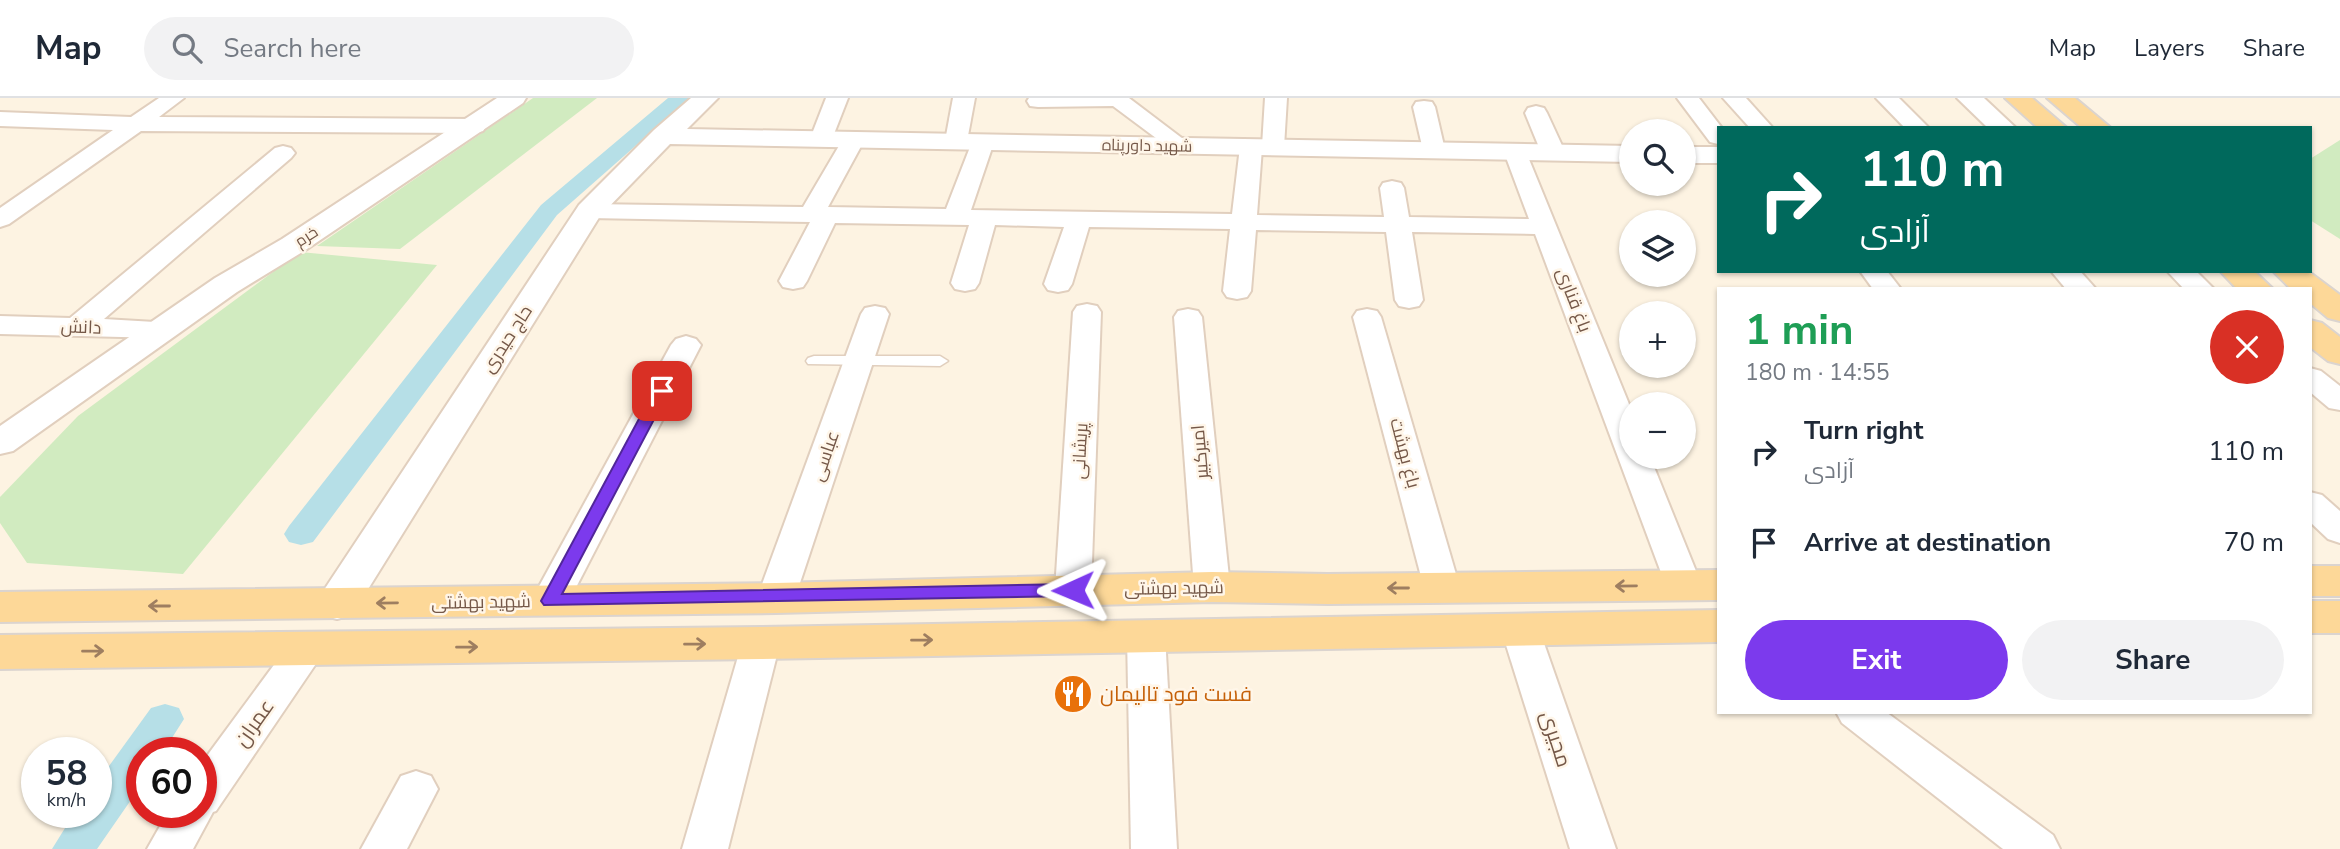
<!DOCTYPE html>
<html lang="en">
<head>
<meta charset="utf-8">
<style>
	:root { --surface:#fff; --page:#f2f2f3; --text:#1f2937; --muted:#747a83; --line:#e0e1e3; --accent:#7c3aed }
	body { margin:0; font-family:"Nunito Sans",Cairo,sans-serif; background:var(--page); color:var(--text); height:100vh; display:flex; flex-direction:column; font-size:26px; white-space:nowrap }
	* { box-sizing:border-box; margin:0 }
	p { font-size:23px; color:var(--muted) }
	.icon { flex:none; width:38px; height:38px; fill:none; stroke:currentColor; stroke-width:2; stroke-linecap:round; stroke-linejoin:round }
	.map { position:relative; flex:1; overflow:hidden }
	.drawer { position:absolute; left:1717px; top:189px; width:595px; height:427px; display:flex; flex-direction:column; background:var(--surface); border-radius:0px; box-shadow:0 2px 5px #0004 }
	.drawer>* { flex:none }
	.guide { position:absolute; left:1717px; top:28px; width:595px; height:147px; border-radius:0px; box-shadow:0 2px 5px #0004; background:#00695c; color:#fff; overflow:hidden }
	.fabs { position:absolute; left:1619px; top:21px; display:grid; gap:14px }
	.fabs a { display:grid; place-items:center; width:77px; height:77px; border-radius:50%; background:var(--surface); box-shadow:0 2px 5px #0004; font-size:35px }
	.speed { position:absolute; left:21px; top:639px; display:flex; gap:14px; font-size:35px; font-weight:700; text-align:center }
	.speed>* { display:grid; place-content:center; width:91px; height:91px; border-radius:50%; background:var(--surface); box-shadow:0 2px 5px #0004; line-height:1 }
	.speed small { font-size:18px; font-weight:400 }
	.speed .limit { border:10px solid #d22; background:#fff; color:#111 }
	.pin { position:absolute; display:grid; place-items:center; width:60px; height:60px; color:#fff; margin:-30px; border-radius:14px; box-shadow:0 4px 10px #0006 }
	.me { position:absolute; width:77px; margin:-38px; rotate:269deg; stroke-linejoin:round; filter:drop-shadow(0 0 5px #0008) }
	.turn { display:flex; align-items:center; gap:24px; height:147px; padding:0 28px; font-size:32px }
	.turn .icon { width:91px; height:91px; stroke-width:2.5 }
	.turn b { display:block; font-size:49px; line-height:60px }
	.round { display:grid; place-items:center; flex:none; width:74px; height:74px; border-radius:37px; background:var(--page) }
	.head { display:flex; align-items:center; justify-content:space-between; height:119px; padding:0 28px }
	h1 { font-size:42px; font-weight:700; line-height:52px; color:#1e9e55 }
	.action { display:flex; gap:14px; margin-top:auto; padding:14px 28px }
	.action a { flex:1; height:80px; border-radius:42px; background:var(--accent); color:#fff; font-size:28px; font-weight:700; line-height:80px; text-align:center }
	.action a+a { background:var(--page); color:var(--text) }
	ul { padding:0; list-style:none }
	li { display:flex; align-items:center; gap:21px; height:91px; padding:0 28px }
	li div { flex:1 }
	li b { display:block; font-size:26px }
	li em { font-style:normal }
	header { display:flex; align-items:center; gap:42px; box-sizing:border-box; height:98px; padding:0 35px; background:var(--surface); border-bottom:2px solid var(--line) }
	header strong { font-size:33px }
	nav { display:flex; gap:38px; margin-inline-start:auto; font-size:24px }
	.search { width:490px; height:63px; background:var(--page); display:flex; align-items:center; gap:18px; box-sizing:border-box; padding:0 24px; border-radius:38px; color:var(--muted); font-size:26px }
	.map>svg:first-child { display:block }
</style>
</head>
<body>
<header>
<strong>Map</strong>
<div class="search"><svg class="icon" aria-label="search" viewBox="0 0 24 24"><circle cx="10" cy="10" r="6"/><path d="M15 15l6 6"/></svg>Search here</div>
<nav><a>Map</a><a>Layers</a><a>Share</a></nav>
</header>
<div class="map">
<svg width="2340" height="751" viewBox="0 0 2340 751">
	<rect width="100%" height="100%" fill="#fdf3e2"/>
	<!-- green -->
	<g fill="#d1ebc0">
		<polygon points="533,0 597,0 400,151 317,148"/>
		<polygon points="2340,42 2340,141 2310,122 2310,61"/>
		<polygon points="300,154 437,167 183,476 27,465 0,425 0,399 78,318"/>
	</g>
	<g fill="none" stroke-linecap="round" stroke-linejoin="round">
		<!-- canal -->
		<g fill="#b6dfe7" fill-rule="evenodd">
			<polygon points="668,0 690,0 557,117 313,444 301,447 289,444 284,436 289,428 541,107"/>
			<polygon points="165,606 179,610 184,621 163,654 142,654 142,686 97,751 52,751 75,714 96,714 96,686 151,610"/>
		</g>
		<defs>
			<polygon id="service" points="814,258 940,258 948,263 940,268 808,266 806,263 808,260"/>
			<g id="minor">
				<polygon points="159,0 184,0 159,19 475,21 483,23 486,28 483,33 475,35 141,33 9,126 0,129 0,110 113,32 0,28 0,14 131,19"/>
				<polygon points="826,0 848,0 832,41 829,46 813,46 810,41"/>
				<polygon points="953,0 975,0 967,43 964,48 948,48 945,43"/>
				<polygon points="1029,0 1129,0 1191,47 1188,52 1172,52 1113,8 1038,9 1030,8 1027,3"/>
				<polygon points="1265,0 1287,0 1284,49 1281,54 1273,56 1262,50 1257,117 1384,119 1380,90 1383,85 1392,83 1401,85 1404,90 1409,119 1529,121 1504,54 1508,49 1524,49 1631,311 1631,359 1650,359 1702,488 1697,497 1684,501 1671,497 1666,488 1535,136 1412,134 1423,202 1419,208 1409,210 1399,208 1395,202 1386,134 1256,132 1251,193 1247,199 1237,201 1227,199 1223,193 1230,131 1089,129 1072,186 1068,192 1058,194 1048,192 1044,186 1064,129 995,127 979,185 975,191 965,193 955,191 951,185 969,127 835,125 807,183 803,189 793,191 783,189 779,183 810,124 589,120 580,118 577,113 580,108 589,106 803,109 843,41 846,36 862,36 865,41 828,109 946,111 972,44 975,39 991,39 994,44 971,112 1232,116 1240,49 1243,44 1251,42 1262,48"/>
				<polygon points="1677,0 1699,0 1722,30 1718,30 1718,46 1710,44"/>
				<polygon points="1723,0 1746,0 1773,30 1750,30"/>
				<polygon points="1876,0 1899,0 1929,30 1905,30"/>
				<polygon points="1424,3 1432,4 1435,9 1445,52 1442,57 1426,57 1423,52 1413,9 1416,4"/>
				<polygon points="1536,8 1544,10 1547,15 1565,54 1561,59 1545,59 1541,54 1525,15 1528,10"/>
				<polygon points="283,48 291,50 295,55 291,60 104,221 172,225 176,231 172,237 162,240 0,236 0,218 70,220 275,50"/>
				<polygon points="1860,173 1887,173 1901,191 1873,191"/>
				<polygon points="2051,173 2080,173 2096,191 2066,191"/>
				<polygon points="2167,173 2196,173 2214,191 2184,191"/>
				<polygon points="1087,206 1097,208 1101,214 1091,492 1086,501 1073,505 1060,501 1055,492 1073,214 1077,208"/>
				<polygon points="875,208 885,210 889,216 795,500 789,509 776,513 763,509 757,500 861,216 865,210"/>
				<polygon points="1188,211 1198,213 1202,219 1230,489 1225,498 1212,502 1199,498 1194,489 1174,219 1178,213"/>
				<polygon points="1367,211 1377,213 1381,219 1460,490 1455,499 1442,503 1429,499 1424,490 1353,219 1357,213"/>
				<polygon points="686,238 696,241 701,247 569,503 563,512 550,516 537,512 531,503 671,247 676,241"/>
				<polygon points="2310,270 2321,273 2340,288 2340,312 2329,310 2310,294"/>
				<polygon points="2310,394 2322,397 2340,413 2340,445 2328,441 2310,424"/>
				<polygon points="1520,517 1534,521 1539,531 1616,751 1570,751 1501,531 1506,521"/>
				<polygon points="1146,523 1160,527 1165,537 1177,751 1131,751 1127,537 1132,527"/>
				<polygon points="761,531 775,535 780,545 728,751 682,751 742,545 747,535"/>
				<polygon points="307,537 321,541 326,551 216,713 213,714 193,751 147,751 168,714 201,714 201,666 293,541"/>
				<polygon points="1836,614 1886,614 2053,737 2060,751 2003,751 1842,625"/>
				<polygon points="416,673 431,678 438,691 407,751 361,751 401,678"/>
			</g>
			<g id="tertiary">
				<polygon points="497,0 526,0 523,5 304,153 237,194 13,353 0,356 0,328 215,180 282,141"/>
				<polygon points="691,0 718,0 687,31 1631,48 1631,64 670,46 600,118 352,517 337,521 322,517 315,506 322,495 579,107 654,32"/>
				<polygon points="1957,0 1984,0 2016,30 1988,30"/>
				<rect x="1684" y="49" width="34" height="16"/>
			</g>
			<g id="primary">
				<polygon points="2005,0 2032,0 2067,30 2038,30"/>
				<polygon points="2047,0 2075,0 2111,30 2082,30"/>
				<polygon points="2220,173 2254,173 2273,191 2237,191"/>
				<polygon points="2273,173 2308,173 2340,197 2340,223 2328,220 2310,205 2310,191 2291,191"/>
				<polygon points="2310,222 2322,225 2340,239 2340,266 2328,263 2310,249"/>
				<rect x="2310" y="468" width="30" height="30"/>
				<polygon points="1718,472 1718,502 1328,506 1212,504 776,515 0,524 0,494 776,485 1212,474 1328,476"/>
				<rect x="2310" y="503" width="30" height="32"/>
				<polygon points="1718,512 1718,544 761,561 0,571 0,537 761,529"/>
			</g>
		</defs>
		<!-- service casing -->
		<use href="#service" stroke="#e1cfbe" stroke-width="3"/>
		<!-- minor casing -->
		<use href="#minor" stroke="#e1cfbe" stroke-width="4"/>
		<!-- tertiary casing -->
		<use href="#tertiary" stroke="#e1cfbe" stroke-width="4"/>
		<!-- primary casing -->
		<use href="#primary" stroke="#dbd4cf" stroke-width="4"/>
		<!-- service -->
		<use href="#service" fill="#fff" fill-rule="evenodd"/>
		<!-- minor -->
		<use href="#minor" fill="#fff" fill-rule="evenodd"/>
		<!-- tertiary -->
		<use href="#tertiary" fill="#fff" fill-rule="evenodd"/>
		<!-- primary -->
		<use href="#primary" fill="#fdd898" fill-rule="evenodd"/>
	</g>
	<!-- one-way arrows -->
	<defs><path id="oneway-shaft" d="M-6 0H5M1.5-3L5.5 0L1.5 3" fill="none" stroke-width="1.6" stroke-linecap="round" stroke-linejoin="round" transform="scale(1.75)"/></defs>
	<g stroke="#9e7e60">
		<use href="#oneway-shaft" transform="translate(1626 488) rotate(179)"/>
		<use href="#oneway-shaft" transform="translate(1398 490) rotate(180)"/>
		<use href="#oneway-shaft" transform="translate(387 505) rotate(179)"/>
		<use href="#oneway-shaft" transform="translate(159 508) rotate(180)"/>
		<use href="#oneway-shaft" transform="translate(922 542) rotate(-1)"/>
		<use href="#oneway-shaft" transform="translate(695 546) rotate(-1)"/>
		<use href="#oneway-shaft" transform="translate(467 549) rotate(-1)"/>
		<use href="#oneway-shaft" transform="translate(93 553) rotate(-1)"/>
	</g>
	<!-- route -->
	<polygon fill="#7c3aed" stroke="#51269a" stroke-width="2" points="662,289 669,293 562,496 1073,486 1079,488 1082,492 1079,496 1073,498 544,507 541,503 654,293"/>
	<!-- icons -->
	<defs>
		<symbol id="restaurant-disc" viewBox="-11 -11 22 22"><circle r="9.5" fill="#e8710a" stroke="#fff6e9"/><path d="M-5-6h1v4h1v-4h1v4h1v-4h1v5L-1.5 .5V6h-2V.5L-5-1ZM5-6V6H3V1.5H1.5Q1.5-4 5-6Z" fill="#fff"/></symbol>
	</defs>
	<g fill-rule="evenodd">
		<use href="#restaurant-disc" x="1051" y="574" width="44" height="44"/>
	</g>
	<g text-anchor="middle" stroke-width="5" stroke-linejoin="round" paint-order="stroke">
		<!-- far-street labels -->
		<g font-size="16" fill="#755848" stroke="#fff6e9">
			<text transform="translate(1147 47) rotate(1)" y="6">شهید داورپناه</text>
			<text transform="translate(306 138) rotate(-33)" y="6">خرم</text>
		</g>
		<!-- street labels -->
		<g font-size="18" fill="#755848" stroke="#fff6e9">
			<text transform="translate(1574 202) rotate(69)" y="6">باغ قناری</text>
			<text transform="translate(81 229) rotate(2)" y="6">دانش</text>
			<text transform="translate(507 241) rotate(-57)" y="6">حاج حیدری</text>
			<text transform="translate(1080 353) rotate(-87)" y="6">پریشانی</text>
			<text transform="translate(1200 354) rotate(-95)" y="6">امیرکبیر</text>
			<text transform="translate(1405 355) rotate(75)" y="6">باغ بهشت</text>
			<text transform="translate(825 358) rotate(-71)" y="6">عباسی</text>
			<text transform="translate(1174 490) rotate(-1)" y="6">شهید بهشتی</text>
			<text transform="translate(481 504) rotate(-1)" y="6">شهید بهشتی</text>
		</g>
		<!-- near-food labels -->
		<g font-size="21" fill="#c56008" stroke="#fff6e9" text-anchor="start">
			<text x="1100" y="603">فست فود تالیمان</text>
		</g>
		<!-- near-street labels -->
		<g font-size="21" fill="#755848" stroke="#fff6e9">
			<text transform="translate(254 625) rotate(-55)" y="7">عمران</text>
			<text transform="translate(1556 641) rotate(72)" y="7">مجیری</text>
		</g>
	</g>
</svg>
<div class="fabs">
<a><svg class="icon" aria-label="search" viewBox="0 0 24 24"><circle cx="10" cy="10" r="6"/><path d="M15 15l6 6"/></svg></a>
<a><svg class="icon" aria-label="layers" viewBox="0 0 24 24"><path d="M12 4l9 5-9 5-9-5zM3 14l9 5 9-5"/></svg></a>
<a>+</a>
<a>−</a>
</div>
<div class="speed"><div>58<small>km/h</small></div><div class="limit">60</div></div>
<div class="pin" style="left:662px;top:293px;background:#d93025"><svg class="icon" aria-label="arrive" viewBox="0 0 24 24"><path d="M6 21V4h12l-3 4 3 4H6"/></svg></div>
<svg class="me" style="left:1073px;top:492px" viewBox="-20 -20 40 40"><path d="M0-17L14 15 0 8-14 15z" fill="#7c3aed" stroke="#fff" stroke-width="4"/></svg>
<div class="guide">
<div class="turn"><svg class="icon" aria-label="right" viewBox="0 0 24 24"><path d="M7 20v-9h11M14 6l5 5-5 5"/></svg><div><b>110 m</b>آزادی</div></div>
</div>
<section class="drawer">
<div class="head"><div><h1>1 min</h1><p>180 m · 14:55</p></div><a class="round" style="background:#d93025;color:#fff"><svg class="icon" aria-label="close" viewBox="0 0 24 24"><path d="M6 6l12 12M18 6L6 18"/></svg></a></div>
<ul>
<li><svg class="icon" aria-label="right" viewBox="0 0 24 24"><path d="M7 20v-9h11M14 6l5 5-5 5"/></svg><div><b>Turn right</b><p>آزادی</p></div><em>110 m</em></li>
<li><svg class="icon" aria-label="arrive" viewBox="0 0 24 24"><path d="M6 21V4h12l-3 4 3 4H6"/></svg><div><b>Arrive at destination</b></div><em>70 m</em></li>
</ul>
<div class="action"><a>Exit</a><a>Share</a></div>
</section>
</div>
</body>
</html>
